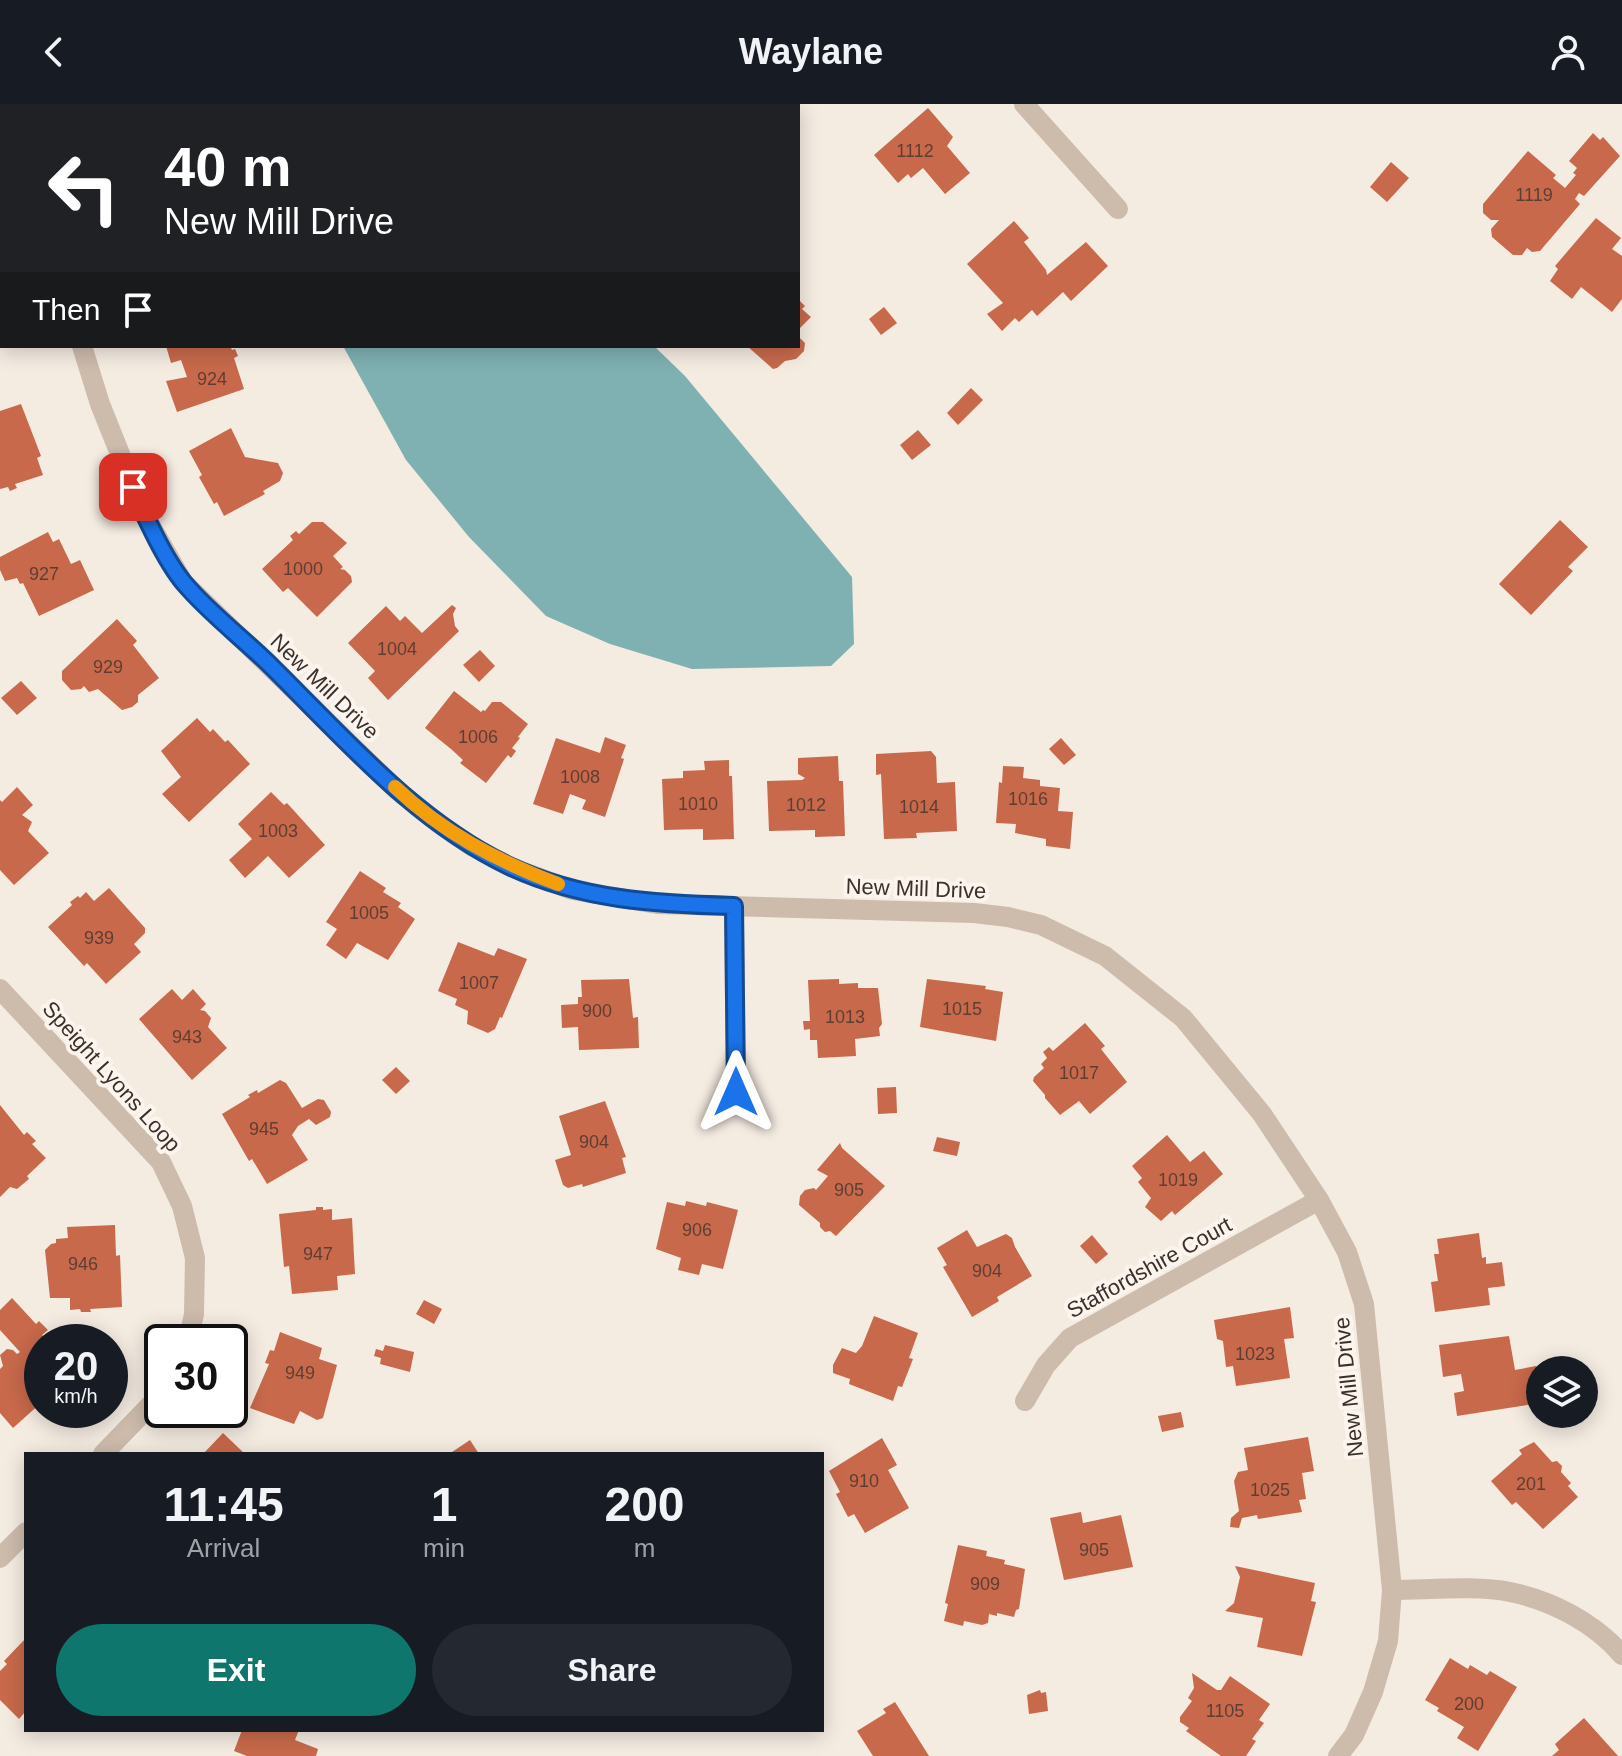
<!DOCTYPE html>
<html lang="en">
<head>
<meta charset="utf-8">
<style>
	:root { --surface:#171b24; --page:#242831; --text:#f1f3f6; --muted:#9ea1a6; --accent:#0f766e }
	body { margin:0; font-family:Arial,sans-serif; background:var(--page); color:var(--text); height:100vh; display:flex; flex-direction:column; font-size:30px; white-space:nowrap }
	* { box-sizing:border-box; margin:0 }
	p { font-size:26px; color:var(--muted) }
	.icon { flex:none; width:44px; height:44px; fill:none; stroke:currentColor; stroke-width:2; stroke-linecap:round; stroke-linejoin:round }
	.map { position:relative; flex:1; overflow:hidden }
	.sheet { position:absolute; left:24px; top:1348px; width:800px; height:280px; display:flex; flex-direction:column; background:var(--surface); border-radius:0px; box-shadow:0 4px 20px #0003 }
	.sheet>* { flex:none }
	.hud { position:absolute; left:0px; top:0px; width:800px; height:244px; box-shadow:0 4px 20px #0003; background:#202124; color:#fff; overflow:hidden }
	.fabs { position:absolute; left:1526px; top:1252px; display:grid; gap:16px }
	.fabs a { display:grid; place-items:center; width:72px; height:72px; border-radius:50%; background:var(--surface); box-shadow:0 4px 20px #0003; font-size:40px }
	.speed { position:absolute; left:24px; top:1220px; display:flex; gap:16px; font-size:40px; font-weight:700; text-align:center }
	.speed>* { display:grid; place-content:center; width:104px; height:104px; border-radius:50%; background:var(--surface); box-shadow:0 4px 20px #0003; line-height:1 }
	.speed small { font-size:20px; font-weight:400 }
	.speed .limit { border:4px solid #111; border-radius:12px; background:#fff; color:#111 }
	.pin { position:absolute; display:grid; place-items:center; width:68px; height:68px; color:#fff; margin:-34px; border-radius:16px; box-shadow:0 4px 12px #0006 }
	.me { position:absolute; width:88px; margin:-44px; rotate:0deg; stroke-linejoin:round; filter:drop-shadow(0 0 6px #0008) }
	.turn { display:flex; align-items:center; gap:28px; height:168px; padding:0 32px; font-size:36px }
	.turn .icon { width:104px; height:104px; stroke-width:2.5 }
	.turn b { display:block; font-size:56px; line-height:68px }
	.then { display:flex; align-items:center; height:76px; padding:0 32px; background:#0003; gap:16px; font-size:30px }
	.eta { display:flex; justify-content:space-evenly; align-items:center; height:136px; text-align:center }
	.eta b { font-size:48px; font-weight:700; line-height:56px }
	.primary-button { display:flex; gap:16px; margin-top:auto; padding:16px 32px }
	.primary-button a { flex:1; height:92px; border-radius:48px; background:var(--accent); color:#fff; font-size:32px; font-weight:700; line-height:92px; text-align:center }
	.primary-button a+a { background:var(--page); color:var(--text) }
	header { display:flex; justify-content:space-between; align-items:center; height:104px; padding:0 32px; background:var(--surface); font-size:36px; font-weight:700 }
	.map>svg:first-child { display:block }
</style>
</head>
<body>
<header><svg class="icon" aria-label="back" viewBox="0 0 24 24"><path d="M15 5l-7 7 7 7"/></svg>Waylane<svg class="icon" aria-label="person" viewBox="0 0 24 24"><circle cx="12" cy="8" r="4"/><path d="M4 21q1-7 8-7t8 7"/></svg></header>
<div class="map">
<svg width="1622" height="1652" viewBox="0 0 1622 1652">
	<rect width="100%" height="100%" fill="#f4ebe1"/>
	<!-- water -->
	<polygon fill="#7fb0b2" points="343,242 654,242 685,272 852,473 854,540 831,562 692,565 610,540 546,512 469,433 406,356"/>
	<!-- building -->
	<g fill="#c8694b">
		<polygon points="928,4 953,33 947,42 970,69 945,90 923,64 911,74 908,70 898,79 874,51"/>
		<polygon points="1593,29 1600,36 1603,33 1620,52 1584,92 1579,89 1575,95 1580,100 1540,147 1532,148 1527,144 1522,151 1513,151 1492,133 1491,125 1499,116 1491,116 1483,109 1483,100 1528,47 1556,71 1553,74 1565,84 1576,71 1573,69 1577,64 1569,57"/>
		<polygon points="1391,58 1409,74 1387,98 1370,83"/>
		<polygon points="1596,114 1621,134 1612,145 1622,152 1622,195 1612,208 1581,183 1572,195 1550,177 1558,165 1555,162"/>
		<polygon points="1014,117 1029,134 1024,138 1046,166 1047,171 1086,138 1108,162 1071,197 1063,188 1037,212 1032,206 1019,218 1015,214 1002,227 987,210 1003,199 967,160"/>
		<polygon points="798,195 805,202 802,205 811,213 798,226"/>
		<polygon points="884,203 897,219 881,231 869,215"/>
		<polygon points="798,232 805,239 804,247 796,255 785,257 777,264 773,265 747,242 798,242"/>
		<polygon points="166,242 230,242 232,246 235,245 238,252 234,254 244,285 177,308 166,277 187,273 181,256 171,259"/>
		<polygon points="971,284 983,296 958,321 947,309"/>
		<polygon points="21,300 41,352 37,354 43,371 15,380 17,384 10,387 8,383 0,385 0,307"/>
		<polygon points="231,324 245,353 278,359 283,369 280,377 263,387 265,390 224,412 217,398 214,400 199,373 202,371 189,347"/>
		<polygon points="918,326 931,341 912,356 900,341"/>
		<polygon points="1560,416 1588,443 1568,463 1573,467 1531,511 1499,480"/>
		<polygon points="312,418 323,418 347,439 333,452 343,463 340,465 345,466 351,472 352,478 317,513 288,484 283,488 262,465 293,436 290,432 296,427 299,430"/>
		<polygon points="48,428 53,438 59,435 71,460 80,456 94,486 39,512 23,479 20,480 17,474 5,477 0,466 0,453"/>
		<polygon points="452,501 456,504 453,510 455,522 459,527 388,596 368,574 375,567 348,539 386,502 400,517 405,512 422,529"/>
		<polygon points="117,515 137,537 133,541 159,574 138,591 138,598 132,603 122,606 98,585 89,588 84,582 81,585 71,586 62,576 62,567"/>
		<polygon points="480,546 495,562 479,578 463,561"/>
		<polygon points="21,577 37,594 17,611 1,594"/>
		<polygon points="454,587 481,608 483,606 485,607 492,598 501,598 528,620 518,633 520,634 512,644 516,647 511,654 508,651 486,679 460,659 463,656 451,645 425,624"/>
		<polygon points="197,614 210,628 213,625 225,638 228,636 250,660 189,718 162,690 181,673 161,647"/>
		<polygon points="605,633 626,641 621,654 624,655 605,713 582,705 586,696 570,690 563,710 533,700 556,634 600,649"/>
		<polygon points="1061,634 1076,651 1064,661 1049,645"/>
		<polygon points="931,647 936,653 937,679 955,678 957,727 916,729 917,734 884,735 881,670 876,671 876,650"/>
		<polygon points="838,652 839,677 843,677 845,732 815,733 815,726 769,727 767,677 802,676 805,674 798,670 798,654"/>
		<polygon points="729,656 729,672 732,672 734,735 703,736 703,725 664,726 662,675 683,674 683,667 705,666 704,657"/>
		<polygon points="1003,662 1024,663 1023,674 1040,676 1040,682 1060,684 1058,707 1073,708 1070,745 1046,742 1046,735 1015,729 1016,720 996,719 999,678 1002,679"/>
		<polygon points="17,683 33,701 22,711 32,718 28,727 49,749 14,781 0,766 0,696 2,698"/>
		<polygon points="271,688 284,701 287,699 325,741 289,774 268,752 245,774 229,756 252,735 238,720"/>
		<polygon points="360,767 386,784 383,788 401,799 398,803 415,815 388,856 357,839 346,855 326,841 337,825 326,818"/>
		<polygon points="109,784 145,824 145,829 134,840 141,848 106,880 87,859 84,862 48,823 72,801 70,798 78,792 80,794 86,788 94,797"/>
		<polygon points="458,838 494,852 498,844 527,855 502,914 500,913 495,925 488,929 467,920 468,907 455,901 457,895 438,887"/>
		<polygon points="629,875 633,914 638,913 639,944 579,946 578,923 562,924 561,901 578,900 578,893 582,893 581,876"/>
		<polygon points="839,875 839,880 858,879 858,884 878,884 882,920 879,924 880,932 855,935 856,952 818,954 817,936 810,936 810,925 804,926 803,917 810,917 808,876"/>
		<polygon points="927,875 986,882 985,885 1003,888 996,937 920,923"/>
		<polygon points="172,885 182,896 193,885 206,900 200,906 205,907 211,914 208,923 227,944 192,976 139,915"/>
		<polygon points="1085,919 1105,942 1101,945 1127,978 1090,1010 1079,997 1060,1011 1045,994 1045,991 1033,977 1034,973 1044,964 1041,960 1047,954 1043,948 1049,943 1053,947"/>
		<polygon points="396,963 410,977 396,990 382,976"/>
		<polygon points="280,976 286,979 302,1004 318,995 324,996 331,1008 330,1013 316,1021 309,1015 298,1022 292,1031 308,1056 267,1080 252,1055 249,1057 222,1010 250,993 248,991 257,986 258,989"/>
		<polygon points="896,983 897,1009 878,1010 877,984"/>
		<polygon points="605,997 626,1053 622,1054 626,1069 583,1083 582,1080 568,1084 563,1081 555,1056 571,1051 559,1012"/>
		<polygon points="0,1001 24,1031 27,1028 36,1037 32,1040 46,1054 27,1072 29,1075 17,1085 10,1083 0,1093"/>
		<polygon points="1167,1031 1190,1058 1204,1047 1223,1070 1175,1111 1172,1107 1161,1117 1145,1103 1151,1094 1138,1078 1142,1074 1132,1062"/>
		<polygon points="937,1033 960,1038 957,1052 933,1047"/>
		<polygon points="840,1039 842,1044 885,1082 836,1132 830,1127 825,1128 820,1123 820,1119 799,1101 800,1092 805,1086 814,1084 816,1086 828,1072 817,1066"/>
		<polygon points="686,1097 706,1102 707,1098 738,1106 723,1165 702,1160 699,1171 678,1166 681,1154 656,1145 667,1098 685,1102"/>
		<polygon points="316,1103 323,1103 323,1106 332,1105 332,1116 352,1114 355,1170 337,1172 338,1186 292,1190 289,1162 284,1163 279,1110 316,1106"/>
		<polygon points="115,1121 116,1152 120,1151 122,1203 90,1205 91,1208 81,1208 80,1205 70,1206 70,1194 50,1194 45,1146 51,1140 56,1139 56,1135 68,1134 67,1123"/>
		<polygon points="967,1126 977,1143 1006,1130 1012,1134 1015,1143 1032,1172 997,1193 999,1197 972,1213 943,1163 947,1161 937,1144"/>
		<polygon points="1479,1129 1482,1154 1486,1153 1486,1160 1502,1158 1505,1182 1488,1184 1490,1201 1435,1208 1431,1178 1438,1177 1434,1150 1439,1150 1437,1135"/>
		<polygon points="1092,1131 1108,1150 1096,1160 1080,1142"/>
		<polygon points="12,1194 36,1220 39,1217 48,1226 42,1231 49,1238 42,1238 42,1298 13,1324 0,1309 0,1265 3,1262 0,1251 7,1245 13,1246 17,1250 20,1248 0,1226 0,1206"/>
		<polygon points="424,1196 442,1205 434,1220 416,1210"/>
		<polygon points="1290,1203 1294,1234 1284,1235 1290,1274 1236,1282 1233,1262 1226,1263 1223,1237 1217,1235 1214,1216"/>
		<polygon points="874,1212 918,1229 909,1254 913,1255 902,1283 898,1282 893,1297 849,1280 850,1275 833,1269 833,1261 842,1244 856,1249 862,1242"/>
		<polygon points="280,1228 322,1244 319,1255 337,1261 323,1314 317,1316 300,1307 294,1320 250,1304 269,1260 265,1259 270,1246 274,1247"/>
		<polygon points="1509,1232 1515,1266 1536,1262 1540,1299 1457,1312 1454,1289 1464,1287 1461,1270 1443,1273 1439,1241"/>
		<polygon points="385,1241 414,1248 410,1268 380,1260 381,1254 374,1252 376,1245 383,1247"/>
		<polygon points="1181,1308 1184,1323 1162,1328 1158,1312"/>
		<polygon points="223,1329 245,1350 203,1350"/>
		<polygon points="1308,1333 1314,1367 1302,1369 1306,1395 1299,1396 1302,1408 1258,1415 1257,1411 1242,1414 1239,1424 1230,1423 1231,1414 1239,1407 1234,1377 1238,1368 1248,1366 1244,1344"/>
		<polygon points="882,1334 897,1361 888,1366 909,1404 865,1429 854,1410 848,1413 836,1390 840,1388 829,1367"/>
		<polygon points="470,1336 479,1350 449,1350"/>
		<polygon points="1534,1338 1552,1358 1557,1357 1562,1362 1561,1368 1571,1379 1568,1382 1578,1393 1543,1425 1516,1398 1512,1401 1491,1377 1522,1350 1519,1346"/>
		<polygon points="1081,1408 1083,1419 1121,1411 1133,1463 1064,1476 1050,1414"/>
		<polygon points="958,1441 987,1447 986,1452 1005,1456 1004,1460 1025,1465 1019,1505 1016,1506 1014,1513 997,1509 997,1512 989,1510 988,1519 982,1521 964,1517 963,1522 944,1517 948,1500 945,1499"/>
		<polygon points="1235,1462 1315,1479 1311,1497 1316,1498 1302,1552 1257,1543 1263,1514 1225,1507 1234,1499 1240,1473"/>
		<polygon points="26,1534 26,1607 19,1615 0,1596 0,1567 7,1560 4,1557"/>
		<polygon points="1450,1554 1468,1565 1470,1561 1487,1571 1490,1567 1517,1583 1478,1647 1457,1634 1464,1623 1437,1607 1439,1604 1425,1596"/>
		<polygon points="1192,1569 1217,1586 1221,1586 1230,1572 1270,1600 1259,1616 1264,1619 1252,1635 1256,1637 1246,1652 1221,1652 1186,1627 1189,1624 1180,1618 1180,1613 1192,1597 1188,1594 1194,1584"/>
		<polygon points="1040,1586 1041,1589 1046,1588 1048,1607 1029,1610 1027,1591"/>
		<polygon points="895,1598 929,1652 873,1652 857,1627 886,1609 883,1605"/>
		<polygon points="1584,1614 1618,1652 1552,1652 1559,1646 1555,1640"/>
		<polygon points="242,1626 299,1626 295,1636 318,1645 316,1652 247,1652 234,1647"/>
	</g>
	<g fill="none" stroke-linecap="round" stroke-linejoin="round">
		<!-- minor -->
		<g stroke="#cdbbac" stroke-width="20">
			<polyline points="4,0 4,2"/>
			<polyline points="1024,0 1118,105"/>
			<polyline points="686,2 686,0"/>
			<polyline points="82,242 100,300 144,410 183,478 398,687 438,719 473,743 511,763 572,786 657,800 974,809 1008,813 1041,821 1105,852 1183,914 1262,1010 1319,1096 1347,1148 1364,1200 1392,1486 1388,1537 1373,1588 1354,1631 1338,1652"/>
			<polyline points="734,802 736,988"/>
			<polyline points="0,885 161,1058 182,1102 195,1154 194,1210 188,1238"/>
			<polyline points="1025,1297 1046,1261 1070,1234 1319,1096"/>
			<polyline points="103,1350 162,1289"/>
			<polyline points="0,1454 26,1428"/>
			<path d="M1392 1486C1427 1486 1476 1481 1510 1488 1551 1496 1595 1519 1622 1551"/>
		</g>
	</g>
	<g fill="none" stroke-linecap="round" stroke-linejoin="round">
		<defs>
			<path id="route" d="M133 383C144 411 165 456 184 479 210 510 244 535 272 563 345 635 415 717 509 762 581 796 656 800 734 802L736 988"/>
		</defs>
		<!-- route casing -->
		<use href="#route" stroke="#114b97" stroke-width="20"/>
		<!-- route -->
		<use href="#route" stroke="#1a73e8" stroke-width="14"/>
		<!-- slow -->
		<path stroke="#f59e0b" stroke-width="14" d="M395 683C442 728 497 757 558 780"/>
	</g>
	<g text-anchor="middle" stroke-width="8" stroke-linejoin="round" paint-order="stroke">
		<!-- number labels -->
		<g font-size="18" fill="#5e3e33">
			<text x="915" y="53">1112</text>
			<text x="1534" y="97">1119</text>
			<text x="212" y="281">924</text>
			<text x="303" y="471">1000</text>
			<text x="44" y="476">927</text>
			<text x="397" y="551">1004</text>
			<text x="108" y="569">929</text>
			<text x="478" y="639">1006</text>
			<text x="580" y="679">1008</text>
			<text x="1028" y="701">1016</text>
			<text x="698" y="706">1010</text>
			<text x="806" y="707">1012</text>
			<text x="919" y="709">1014</text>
			<text x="278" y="733">1003</text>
			<text x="369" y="815">1005</text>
			<text x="99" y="840">939</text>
			<text x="479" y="885">1007</text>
			<text x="962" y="911">1015</text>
			<text x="597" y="913">900</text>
			<text x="845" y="919">1013</text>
			<text x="187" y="939">943</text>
			<text x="1079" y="975">1017</text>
			<text x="264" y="1031">945</text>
			<text x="594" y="1044">904</text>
			<text x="1178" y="1082">1019</text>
			<text x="849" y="1092">905</text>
			<text x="697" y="1132">906</text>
			<text x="318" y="1156">947</text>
			<text x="83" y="1166">946</text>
			<text x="987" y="1173">904</text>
			<text x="1255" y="1256">1023</text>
			<text x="300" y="1275">949</text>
			<text x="864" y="1383">910</text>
			<text x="1531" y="1386">201</text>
			<text x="1270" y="1392">1025</text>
			<text x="1094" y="1452">905</text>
			<text x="985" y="1486">909</text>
			<text x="1469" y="1606">200</text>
			<text x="1225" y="1613">1105</text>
		</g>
		<!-- street labels -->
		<g font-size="22" fill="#3b302b" stroke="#fbf5ee">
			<text transform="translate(325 582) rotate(44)" y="8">New Mill Drive</text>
			<text transform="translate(916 784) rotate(2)" y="8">New Mill Drive</text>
			<text transform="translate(112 972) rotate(48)" y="8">Speight Lyons Loop</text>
			<text transform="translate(1149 1163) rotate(-29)" y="8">Staffordshire Court</text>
			<text transform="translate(1348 1283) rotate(-96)" y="8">New Mill Drive</text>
		</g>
	</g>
</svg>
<div class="fabs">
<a><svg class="icon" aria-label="layers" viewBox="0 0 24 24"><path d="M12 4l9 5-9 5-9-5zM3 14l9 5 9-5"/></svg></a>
</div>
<div class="speed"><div>20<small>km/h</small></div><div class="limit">30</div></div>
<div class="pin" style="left:133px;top:383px;background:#d93025"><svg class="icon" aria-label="arrive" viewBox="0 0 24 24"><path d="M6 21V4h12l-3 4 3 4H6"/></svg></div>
<svg class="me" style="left:736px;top:988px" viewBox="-20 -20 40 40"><path d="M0-17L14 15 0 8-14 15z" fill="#1a73e8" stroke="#fff" stroke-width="4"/></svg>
<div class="hud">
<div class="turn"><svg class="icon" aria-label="left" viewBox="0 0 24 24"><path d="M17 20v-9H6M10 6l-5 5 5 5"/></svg><div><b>40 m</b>New Mill Drive</div></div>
<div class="then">Then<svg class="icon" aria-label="arrive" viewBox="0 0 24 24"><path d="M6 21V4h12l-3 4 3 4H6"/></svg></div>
</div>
<section class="sheet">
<div class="eta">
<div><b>11:45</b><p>Arrival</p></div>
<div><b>1</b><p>min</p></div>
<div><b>200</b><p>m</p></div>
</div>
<div class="primary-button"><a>Exit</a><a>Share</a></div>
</section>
</div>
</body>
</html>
